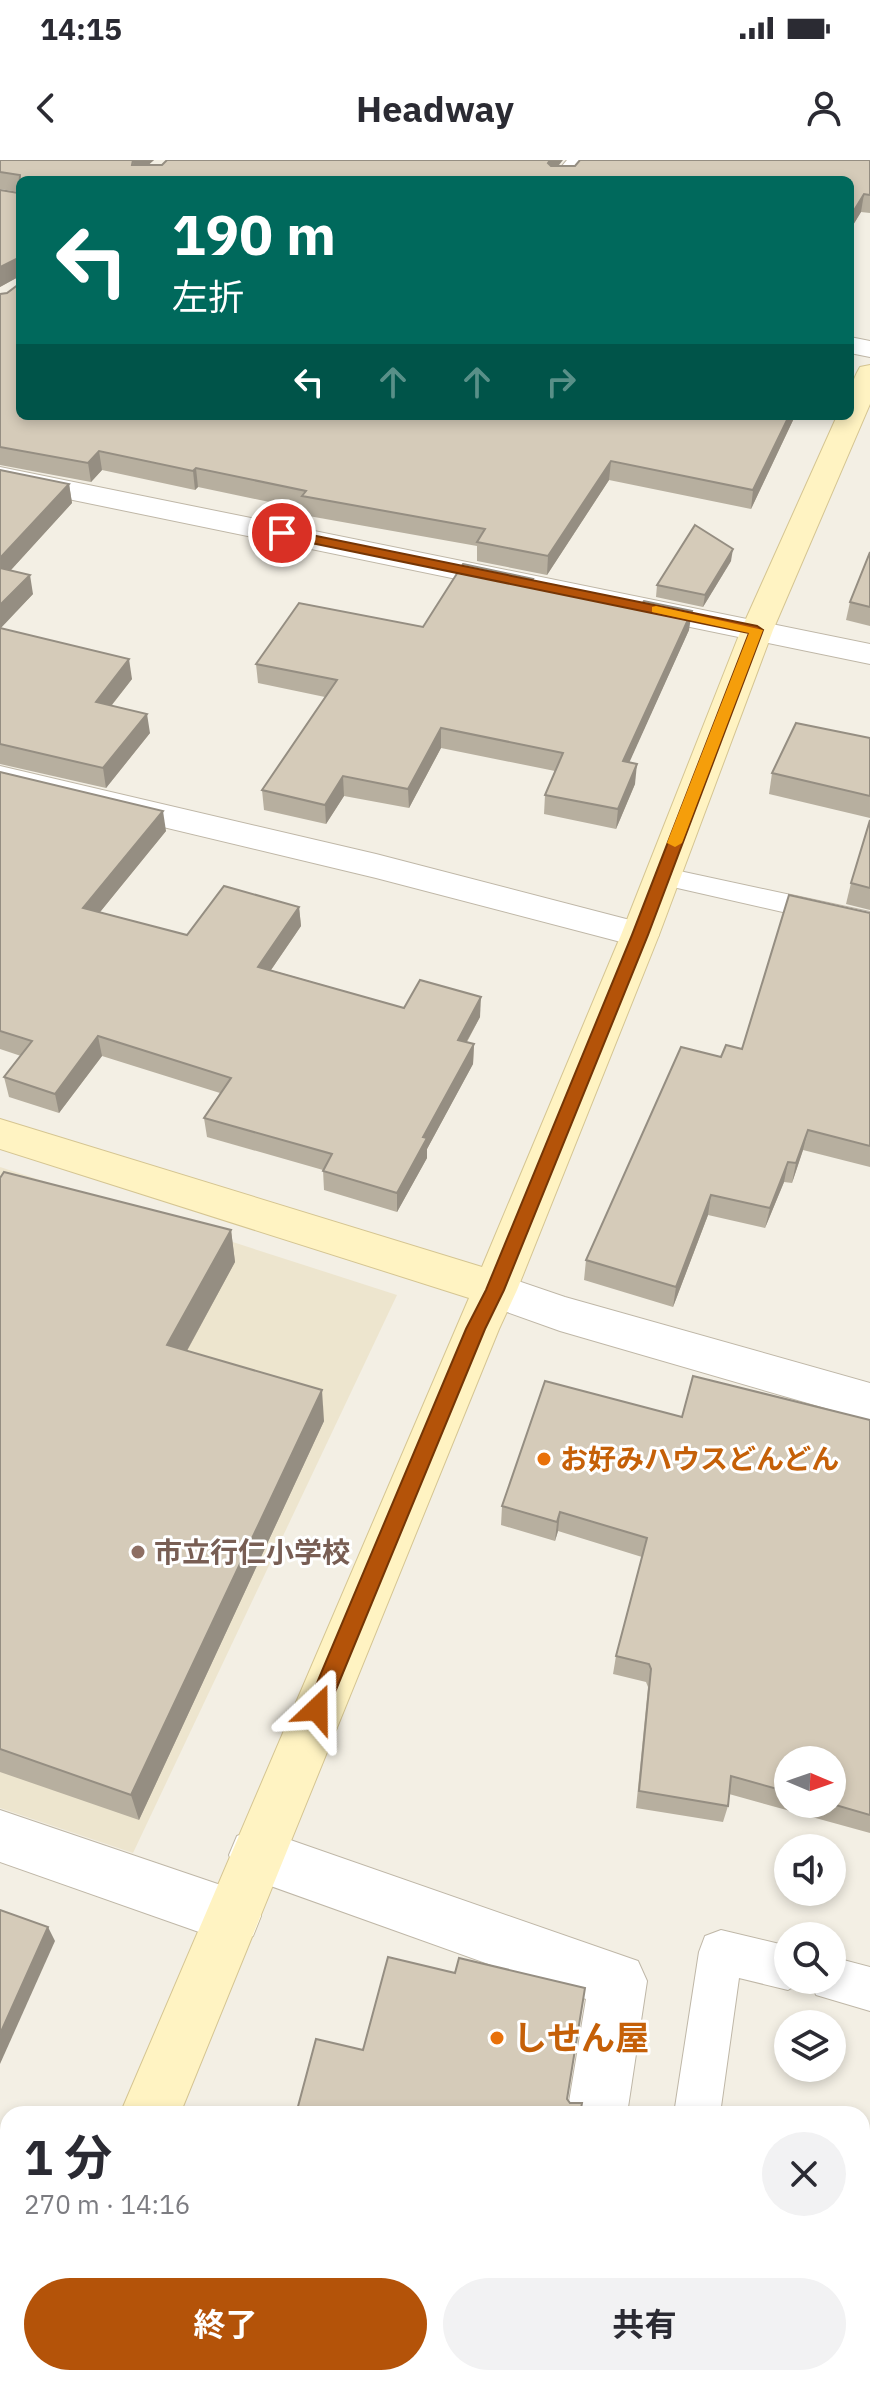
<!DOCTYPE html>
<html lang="ja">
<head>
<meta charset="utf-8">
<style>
	:root { --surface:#fff; --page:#f2f2f3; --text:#2b2b33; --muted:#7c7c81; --accent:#b45309 }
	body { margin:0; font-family:"IBM Plex Sans","Noto Sans JP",sans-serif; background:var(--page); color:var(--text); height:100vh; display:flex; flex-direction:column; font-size:30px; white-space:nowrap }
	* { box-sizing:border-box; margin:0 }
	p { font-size:26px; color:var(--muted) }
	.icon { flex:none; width:44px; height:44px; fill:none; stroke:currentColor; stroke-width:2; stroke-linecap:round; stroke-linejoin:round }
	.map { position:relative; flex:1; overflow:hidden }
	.panel { position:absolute; left:0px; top:1946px; width:870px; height:280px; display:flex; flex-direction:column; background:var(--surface); border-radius:24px 24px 0 0; box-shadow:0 4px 12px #0003 }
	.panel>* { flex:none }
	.guide { position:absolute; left:16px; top:16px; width:838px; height:244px; border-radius:12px; box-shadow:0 4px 12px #0003; background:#00695c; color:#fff; overflow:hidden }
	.needle { width:52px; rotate:92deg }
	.controls { position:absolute; left:774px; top:1586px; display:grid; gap:16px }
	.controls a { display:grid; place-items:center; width:72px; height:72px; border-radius:50%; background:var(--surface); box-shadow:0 4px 12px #0003; font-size:40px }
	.pin { position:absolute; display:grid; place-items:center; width:68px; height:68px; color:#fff; margin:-34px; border:4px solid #fff; border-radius:50%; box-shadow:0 2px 8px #0007 }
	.me { position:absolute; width:88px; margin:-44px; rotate:23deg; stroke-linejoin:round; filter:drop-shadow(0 0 6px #0008) }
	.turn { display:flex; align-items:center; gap:28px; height:168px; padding:0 24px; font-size:36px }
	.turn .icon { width:104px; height:104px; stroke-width:2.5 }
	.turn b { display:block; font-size:56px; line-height:68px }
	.lanes { display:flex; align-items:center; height:76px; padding:0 24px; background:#0003; justify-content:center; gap:40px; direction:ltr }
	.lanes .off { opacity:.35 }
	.round { display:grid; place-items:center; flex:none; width:84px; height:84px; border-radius:42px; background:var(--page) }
	.overview { display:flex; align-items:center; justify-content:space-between; height:136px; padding:0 24px }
	h1 { font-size:48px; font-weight:700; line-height:60px }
	.primary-button { display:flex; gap:16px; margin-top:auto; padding:16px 24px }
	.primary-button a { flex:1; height:92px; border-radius:48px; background:var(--accent); color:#fff; font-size:32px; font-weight:700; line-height:92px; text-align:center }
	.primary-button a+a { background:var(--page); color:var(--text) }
	.status { display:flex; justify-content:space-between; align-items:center; height:56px; padding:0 40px; background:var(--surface); direction:ltr }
	.status svg { height:22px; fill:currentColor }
	header { display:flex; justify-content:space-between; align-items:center; height:104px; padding:0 24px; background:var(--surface); font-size:36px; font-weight:700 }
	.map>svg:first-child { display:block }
</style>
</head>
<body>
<div class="status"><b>14:15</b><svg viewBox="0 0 49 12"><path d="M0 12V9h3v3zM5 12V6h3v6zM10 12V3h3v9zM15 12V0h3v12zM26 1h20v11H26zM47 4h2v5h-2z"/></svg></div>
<header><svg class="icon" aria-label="back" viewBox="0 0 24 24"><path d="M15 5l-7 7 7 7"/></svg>Headway<svg class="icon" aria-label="person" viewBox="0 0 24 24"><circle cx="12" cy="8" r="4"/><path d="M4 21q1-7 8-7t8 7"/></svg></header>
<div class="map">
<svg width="870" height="2226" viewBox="0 0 870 2226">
	<rect width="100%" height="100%" fill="#f3efe4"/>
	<!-- education -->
	<polygon fill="#ede5ce" points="0,1007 397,1135 133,1693 0,1648"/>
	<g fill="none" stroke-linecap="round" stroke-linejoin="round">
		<defs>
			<g id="lane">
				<polygon points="661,707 870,752 870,772 651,722 647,716 651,710"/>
				<polygon points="721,1770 788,1786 788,1820 805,1820 788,1830 739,1818 720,1954 674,1954 699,1792 705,1776"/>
				<polygon points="832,1797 870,1807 870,1851 816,1835 810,1820 832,1820"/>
				<polygon points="862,2153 870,2155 870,2205 862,2203"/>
			</g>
			<g id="street">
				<polygon points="567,0 590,0 574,20 550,20"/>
				<polygon points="850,177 870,181 870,197 850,193"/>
				<polygon points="0,307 870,484 870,504 0,325"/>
				<polygon points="0,606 376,694 653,766 659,775 653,784 640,787 376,718 0,628"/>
				<polygon points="495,1113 565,1137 870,1223 870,1261 560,1171 479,1142 473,1130 479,1118"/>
				<polygon points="0,1650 253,1736 261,1756 253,1776 233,1784 0,1702"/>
				<polygon points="256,1668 638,1801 647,1821 627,1954 567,1954 586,1839 237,1714 229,1695 237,1676"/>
				<polygon points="524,2218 588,2218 588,2226 522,2226"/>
			</g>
			<g id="secondary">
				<path d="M870 205V244L773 470 659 775 517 1130 499 1169 180 1954H120L469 1138 0 989V959L482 1107 621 775 741 470 837 256H850C850 237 850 223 860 207Z"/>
				<polygon points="8,2217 8,2218 72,2218 70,2226 4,2226"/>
			</g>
		</defs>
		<!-- lane casing -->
		<use href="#lane" stroke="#bfb7a7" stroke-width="2"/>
		<!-- street casing -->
		<use href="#street" stroke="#bfb7a7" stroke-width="2"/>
		<!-- secondary casing -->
		<use href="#secondary" stroke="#d5c592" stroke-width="2"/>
		<!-- lane -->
		<use href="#lane" fill="#fff" fill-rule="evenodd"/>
		<!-- street -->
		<use href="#street" fill="#fff" fill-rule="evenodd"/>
		<!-- secondary -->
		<use href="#secondary" fill="#fff3c2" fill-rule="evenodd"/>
	</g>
	<!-- wall -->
	<g fill="#b7af9f" fill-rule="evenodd">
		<polygon points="0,0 154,0 148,5 558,6 870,0 870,53 861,52 850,70 850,20 20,20 795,256 751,349 609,320 547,415 477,401 477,386 303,355 303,349 198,327 195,330 102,310 91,322 0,305 0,134 7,133 19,124 18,117 0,127 0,30 19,33 19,32 0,29"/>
		<polygon points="0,310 69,324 72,343 10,411 33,434 0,468 132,519 112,545 150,573 106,628 0,604"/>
		<polygon points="870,392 870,466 846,460 850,442"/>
		<polygon points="731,401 703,447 656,437 657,425"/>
		<polygon points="533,427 689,470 629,602 635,624 616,669 544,654 545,635 555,611 441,588 409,648 344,636 326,664 264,650 262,630 325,537 258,523 256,504 423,467"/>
		<polygon points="870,578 870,658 769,634 772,613"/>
		<polygon points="0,612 166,671 100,752 187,775 299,747 301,766 271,810 404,848 480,857 467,882 474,884 473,904 427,989 427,998 397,1052 324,1030 323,1010 207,977 204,958 220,933 102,896 59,953 9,937 4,917 21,896 0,889"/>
		<polygon points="870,660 870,750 846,744 851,723"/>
		<polygon points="870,753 870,1007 803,990 792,1023 784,1022 765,1068 708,1055 673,1147 584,1120 586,1100 721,897 742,889"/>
		<polygon points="0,1018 231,1070 235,1102 187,1191 324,1261 139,1660 0,1612"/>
		<path d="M682 1257 870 1260V1673L729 1634 728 1646 723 1662 636 1648 648 1527 646 1522 613 1514 616 1496 642 1397 558 1371 555 1381 501 1365 502 1346ZM788 1600 832 1644H788Z"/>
	</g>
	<!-- shaded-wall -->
	<g fill="#958e82">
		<polygon points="133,0 154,0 134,18"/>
		<polygon points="550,0 563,0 547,20 548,3"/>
		<polygon points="864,34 861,52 850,70 850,57"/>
		<polygon points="18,98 20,116 0,127 0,107"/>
		<polygon points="789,256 795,256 751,349 753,330"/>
		<polygon points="99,291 102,310 91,322 88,303"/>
		<polygon points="611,301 609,320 547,415 548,396"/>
		<polygon points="196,308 198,327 195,330 193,311"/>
		<polygon points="69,324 72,343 0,422 0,398"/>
		<polygon points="733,389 731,401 703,447 705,435"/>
		<polygon points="30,415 33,434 0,469 0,445"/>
		<polygon points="692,451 689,470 621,621 623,601"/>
		<polygon points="129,499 132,519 99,561 96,542"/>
		<polygon points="147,554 150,573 106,628 103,608"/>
		<polygon points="441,568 441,588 409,648 408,629"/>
		<polygon points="637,604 635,624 616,669 618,649"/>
		<polygon points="343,616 344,636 326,664 325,645"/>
		<polygon points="163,651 166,671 87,768 83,748"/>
		<polygon points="299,747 301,766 260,826 258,807"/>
		<polygon points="481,837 480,857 457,899 458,880"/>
		<polygon points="98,876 102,896 59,953 55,934"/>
		<polygon points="474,884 473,904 427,989 427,998 397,1052 397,1033 423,977"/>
		<polygon points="808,970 803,990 792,1023 796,1003"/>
		<polygon points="788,1002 784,1022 765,1068 770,1048"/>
		<polygon points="711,1035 708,1055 673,1147 676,1127"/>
		<polygon points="231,1070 235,1102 173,1216 167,1185"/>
		<polygon points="322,1230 324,1261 139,1660 131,1635"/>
		<polygon points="560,1352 558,1371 555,1381 557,1362"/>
		<polygon points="48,1767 55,1781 0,1904 0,1874"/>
	</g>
	<!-- building -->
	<g fill="#d5cbb9" stroke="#958e82" stroke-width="2">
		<polygon points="0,0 133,0 132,5 162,5 167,0 550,0 548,3 551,6 575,6 580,0 870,0 870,35 864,34 850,57 850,20 20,20 20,256 789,256 753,330 611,301 548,396 477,382 485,369 302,336 306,331 196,308 193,311 99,291 88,303 0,287 0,134 7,133 19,124 18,98 0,107 0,30 19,33 20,15 0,12"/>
		<polygon points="0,310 69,324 0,398"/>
		<polygon points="695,365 733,389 705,435 657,425"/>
		<polygon points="870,392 870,447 850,442"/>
		<polygon points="463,404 533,419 528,426 639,448 644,441 692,451 623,601 637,604 618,649 545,635 563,593 441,568 408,629 343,616 325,645 262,630 337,520 256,504 299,443 423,467"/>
		<polygon points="0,408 30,415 0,445"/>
		<polygon points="0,468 129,499 96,542 147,554 103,608 0,584"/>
		<polygon points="796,563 870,578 870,636 772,613"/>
		<polygon points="0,612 163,651 83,748 187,775 224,726 299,747 258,807 404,848 420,820 481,837 458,880 474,884 423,977 427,978 397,1033 323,1011 332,994 204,958 231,918 98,876 55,934 4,917 32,881 0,871"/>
		<polygon points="870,660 870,728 851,723"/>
		<polygon points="789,735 870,753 870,986 808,970 796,1003 788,1002 770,1048 711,1035 676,1127 586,1100 681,887 721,897 726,885 742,889"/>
		<polygon points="4,1012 231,1070 167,1185 322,1230 131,1635 0,1589 0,1018"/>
		<polygon points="693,1216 870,1260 870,1655 832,1644 832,1600 788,1600 788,1632 731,1616 728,1646 639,1631 651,1509 649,1504 616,1496 647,1378 560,1352 557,1362 502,1346 545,1221 682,1257"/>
		<polygon points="0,1750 48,1767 0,1874"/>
		<polygon points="388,1797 455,1813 459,1798 585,1828 567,1939 570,1943 582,1943 580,1954 296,1954 316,1879 363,1890"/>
		<polygon points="231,2218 523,2218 524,2220 541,2220 540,2226 229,2226"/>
	</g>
	<!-- route -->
	<polygon fill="#b45309" stroke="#753606" stroke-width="2" points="282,369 757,466 763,470 648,775 504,1130 485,1169 328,1549 325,1556 317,1559 309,1556 306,1549 466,1169 486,1130 632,775 749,473 277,376 277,371"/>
	<!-- slow -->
	<polygon fill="#f59e0b" points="656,446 763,470 682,683 675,687 667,683 749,473 652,452 652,447"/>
	<!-- markers -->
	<g fill="#e8710a" stroke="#fff" stroke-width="3">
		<circle cx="544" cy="1299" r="8"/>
		<circle cx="497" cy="1878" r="8"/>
	</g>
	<circle fill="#8d6e63" stroke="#fff" stroke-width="3" cx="138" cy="1392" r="8"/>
	<g text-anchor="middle" stroke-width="6" stroke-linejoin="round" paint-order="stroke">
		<!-- food labels -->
		<g font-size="28" font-weight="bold" fill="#c56008" stroke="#fff" text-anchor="start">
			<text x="560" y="1309">お好みハウスどんどん</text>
		</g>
		<!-- education labels -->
		<g font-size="28" font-weight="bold" fill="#785e54" stroke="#fff" text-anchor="start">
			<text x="154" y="1402">市立行仁小学校</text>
		</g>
		<!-- near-food labels -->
		<g font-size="34" font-weight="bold" fill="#c56008" stroke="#fff" text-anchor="start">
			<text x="513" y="1890">しせん屋</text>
		</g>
	</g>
</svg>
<div class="controls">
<a><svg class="needle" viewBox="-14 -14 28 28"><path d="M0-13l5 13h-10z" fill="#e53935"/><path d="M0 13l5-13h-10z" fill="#7c7c81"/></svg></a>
<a><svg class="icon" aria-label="sound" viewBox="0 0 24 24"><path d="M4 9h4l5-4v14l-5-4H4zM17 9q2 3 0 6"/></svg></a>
<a><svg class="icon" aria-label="search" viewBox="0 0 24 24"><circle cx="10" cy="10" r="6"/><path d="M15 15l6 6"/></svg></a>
<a><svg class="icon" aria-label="layers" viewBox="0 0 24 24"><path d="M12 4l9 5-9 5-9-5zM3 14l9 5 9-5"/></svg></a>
</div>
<div class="pin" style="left:282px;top:373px;background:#d93025"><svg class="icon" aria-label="arrive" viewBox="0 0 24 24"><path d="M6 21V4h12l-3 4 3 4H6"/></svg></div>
<svg class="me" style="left:317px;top:1549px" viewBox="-20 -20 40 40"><path d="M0-17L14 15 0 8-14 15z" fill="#b45309" stroke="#fff" stroke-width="4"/></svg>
<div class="guide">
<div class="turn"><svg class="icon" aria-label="left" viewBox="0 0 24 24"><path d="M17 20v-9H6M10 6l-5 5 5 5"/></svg><div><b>190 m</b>左折</div></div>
<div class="lanes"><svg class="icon" aria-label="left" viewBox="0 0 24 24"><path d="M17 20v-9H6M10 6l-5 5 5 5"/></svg><svg class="icon off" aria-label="ahead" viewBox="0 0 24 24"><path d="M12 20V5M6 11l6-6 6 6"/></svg><svg class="icon off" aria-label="ahead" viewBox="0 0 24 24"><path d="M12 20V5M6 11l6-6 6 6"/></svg><svg class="icon off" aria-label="right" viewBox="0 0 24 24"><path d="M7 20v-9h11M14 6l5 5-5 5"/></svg></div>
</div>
<section class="panel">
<div class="overview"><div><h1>1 分</h1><p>270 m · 14:16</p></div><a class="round"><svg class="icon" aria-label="close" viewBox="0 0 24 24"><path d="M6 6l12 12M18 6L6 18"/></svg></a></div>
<div class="primary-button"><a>終了</a><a>共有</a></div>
</section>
</div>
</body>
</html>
